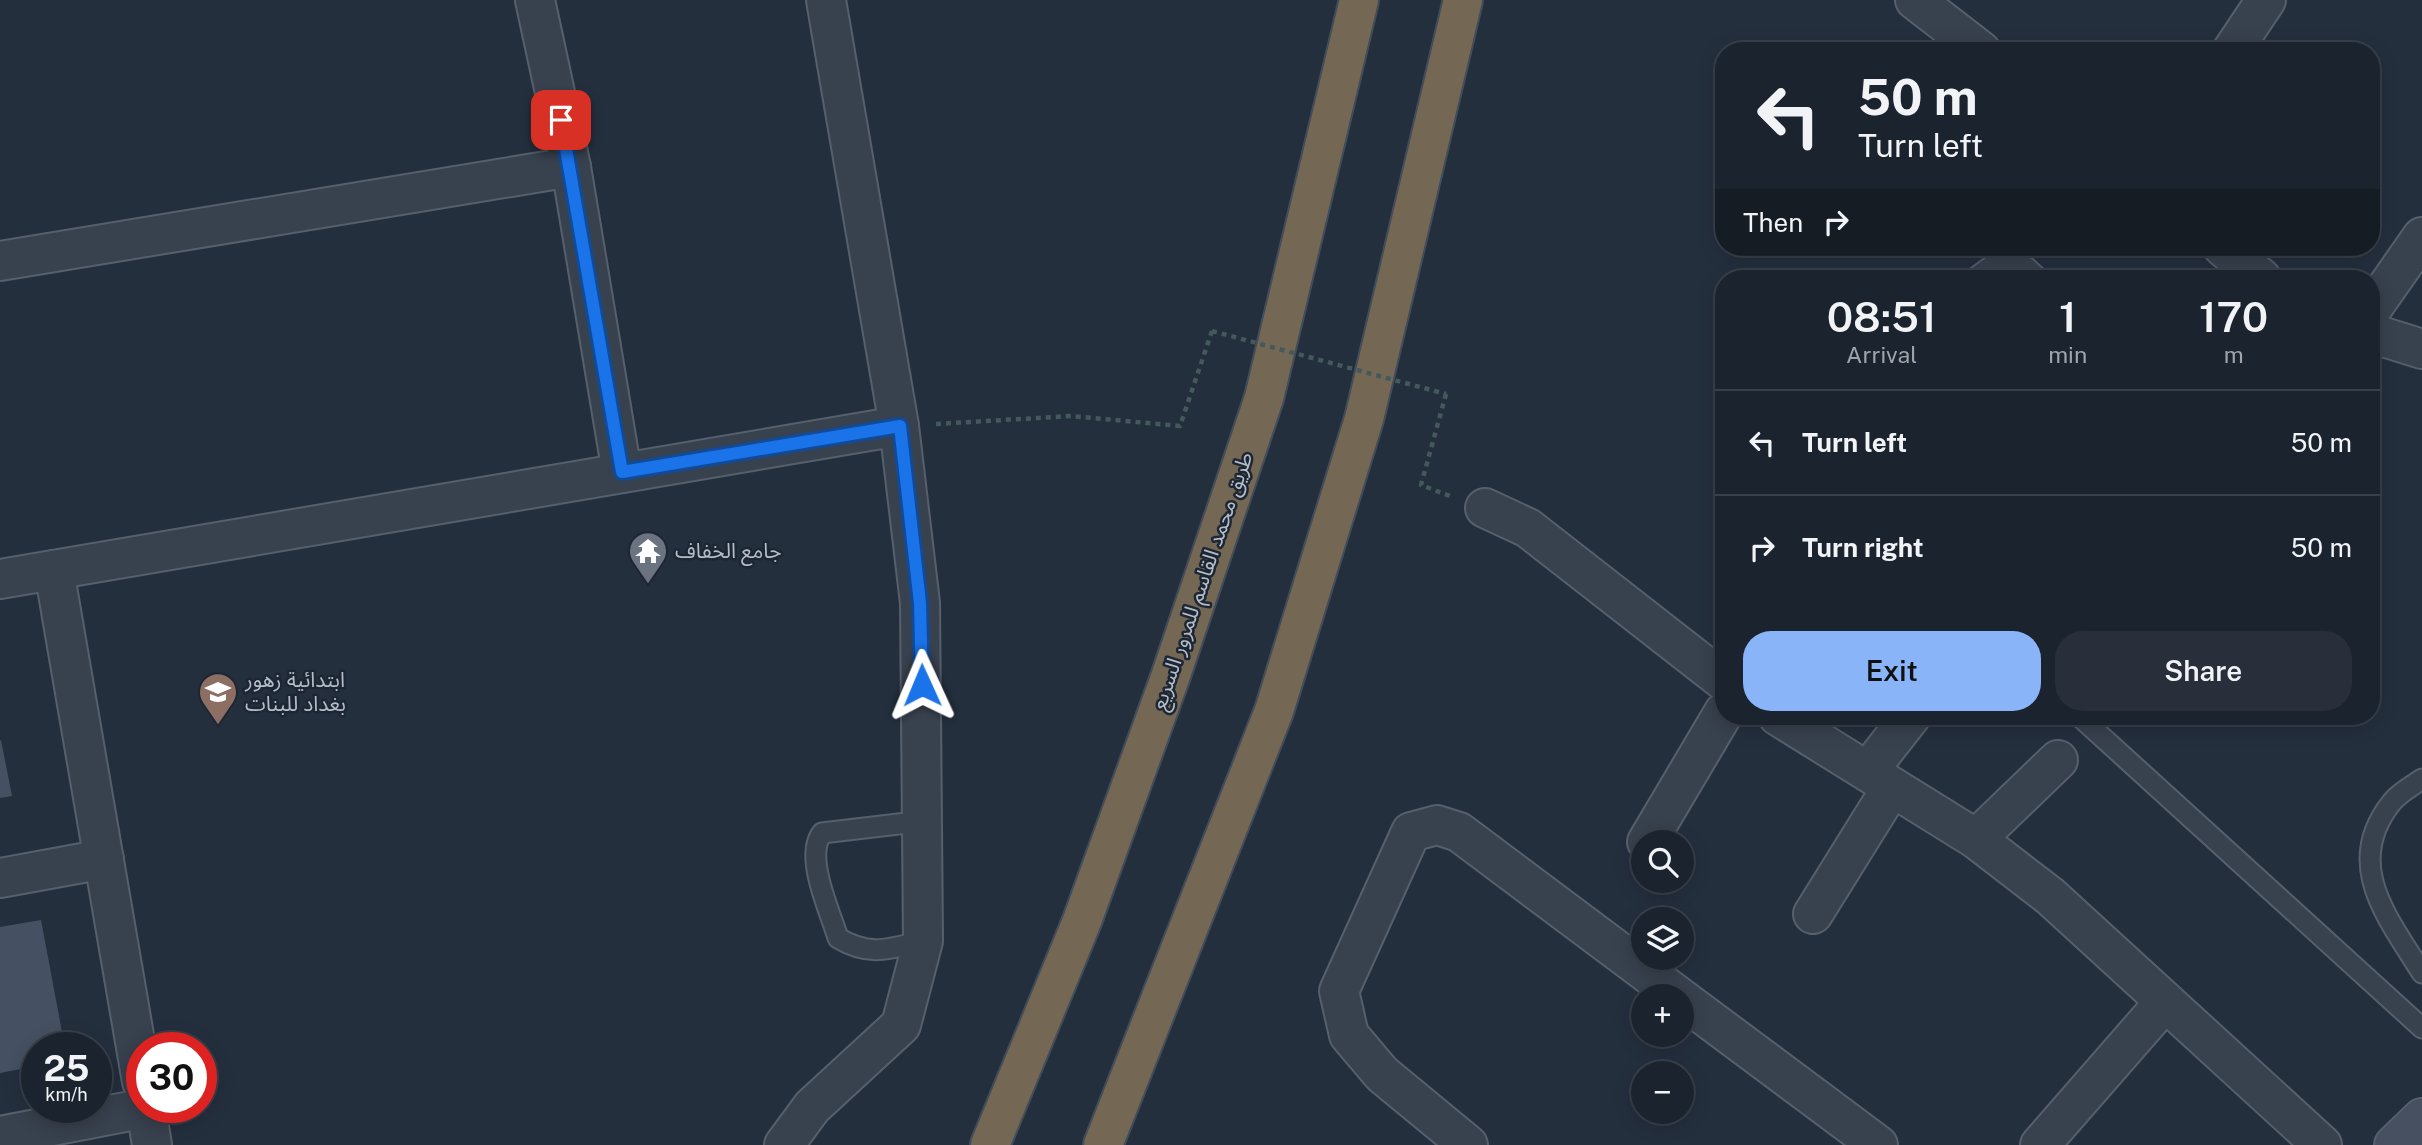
<!DOCTYPE html>
<html lang="en">
<head>
<meta charset="utf-8">
<style>
	:root { --surface:#1b232e; --page:#282f3a; --text:#f1f3f6; --muted:#a0a4aa; --line:#39404a; --accent:#8ab4f8 }
	body { margin:0; font-family:"Public Sans","Noto Sans Arabic",sans-serif; background:var(--page); color:var(--text); height:100vh; display:flex; flex-direction:column; font-size:26px; white-space:nowrap }
	* { box-sizing:border-box; margin:0 }
	p { font-size:23px; color:var(--muted) }
	.icon { flex:none; width:38px; height:38px; fill:none; stroke:currentColor; stroke-width:2; stroke-linecap:round; stroke-linejoin:round }
	.map { position:relative; flex:1; overflow:hidden }
	.side { position:absolute; left:1715px; top:270px; width:665px; height:455px; display:flex; flex-direction:column; background:var(--surface); border-radius:28px; box-shadow:0 4px 18px #0003,0 0 0 2px var(--line) }
	.side>* { flex:none }
	.banner { position:absolute; left:1715px; top:42px; width:665px; height:214px; border-radius:28px; box-shadow:0 4px 18px #0003,0 0 0 2px var(--line); background:#1b232e; color:var(--text); overflow:hidden }
	.tools { position:absolute; left:1631px; top:830px; display:grid; gap:14px }
	.tools a { display:grid; place-items:center; width:63px; height:63px; border-radius:50%; background:var(--surface); box-shadow:0 4px 18px #0003,0 0 0 2px var(--line); font-size:35px }
	.speed { position:absolute; left:21px; top:1032px; display:flex; gap:14px; font-size:35px; font-weight:700; text-align:center }
	.speed>* { display:grid; place-content:center; width:91px; height:91px; border-radius:50%; background:var(--surface); box-shadow:0 4px 18px #0003,0 0 0 2px var(--line); line-height:1 }
	.speed small { font-size:18px; font-weight:400 }
	.speed .limit { border:10px solid #d22; background:#fff; color:#111 }
	.pin { position:absolute; display:grid; place-items:center; width:60px; height:60px; color:#fff; margin:-30px; border-radius:14px; box-shadow:0 4px 10px #0006 }
	.me { position:absolute; width:77px; margin:-38px; rotate:359deg; stroke-linejoin:round; filter:drop-shadow(0 0 5px #0008) }
	.turn { display:flex; align-items:center; gap:24px; height:147px; padding:0 28px; font-size:32px }
	.turn .icon { width:91px; height:91px; stroke-width:2.5 }
	.turn b { display:block; font-size:49px; line-height:60px }
	.then { display:flex; align-items:center; height:66px; padding:0 28px; background:#0003; gap:14px; font-size:26px }
	.eta { display:flex; justify-content:space-evenly; align-items:center; height:119px; text-align:center }
	.eta b { font-size:42px; font-weight:600; line-height:49px }
	.button { display:flex; gap:14px; margin-top:auto; padding:14px 28px }
	.button a { flex:1; height:80px; border-radius:28px; background:var(--accent); color:#111; font-size:28px; font-weight:600; line-height:80px; text-align:center }
	.button a+a { background:var(--page); color:var(--text) }
	ul { padding:0; list-style:none }
	li { display:flex; align-items:center; gap:21px; height:105px; padding:0 28px; border-top:2px solid var(--line) }
	li div { flex:1 }
	li b { display:block; font-size:26px }
	li em { font-style:normal }
	.map>svg:first-child { display:block }
</style>
</head>
<body>
<div class="map">
<svg width="2422" height="1145" viewBox="0 0 2422 1145">
	<rect width="100%" height="100%" fill="#242f3e"/>
	<!-- building -->
	<g fill="#455162">
		<polygon points="1,740 12,796 0,798 0,741"/>
		<polygon points="41,920 65,1048 37,1048 37,1066 0,1073 0,927"/>
	</g>
	<g fill="none" stroke-linecap="round" stroke-linejoin="round">
		<defs>
			<g id="lane">
				<polyline points="1975,278 2001,259 2026,267 2038,278"/>
				<polyline points="2079,716 2422,1028"/>
				<path d="M2422 779C2412 786 2399 793 2392 802 2342 864 2388 918 2422 973"/>
				<path d="M923 941C889 949 870 957 838 938 830 911 804 857 822 833L924 821"/>
			</g>
			<g id="street">
				<polyline points="535,0 571,167 622,473"/>
				<polyline points="1915,0 1981,51"/>
				<polyline points="2232,51 2266,0"/>
				<polyline points="2223,247 2261,278"/>
				<polyline points="0,261 571,167"/>
				<polyline points="2371,310 2422,237"/>
				<polyline points="2371,333 2422,349"/>
				<polyline points="1485,508 1528,528 1724,681"/>
				<polyline points="54,570 142,1082"/>
				<polyline points="0,579 899,426"/>
				<polyline points="1778,716 1976,839 2050,896 2322,1145"/>
				<polyline points="1868,771 1911,716"/>
				<polyline points="1976,839 2058,760"/>
				<polyline points="1647,842 1724,712"/>
				<polyline points="0,878 104,859"/>
				<polyline points="1813,914 1892,787"/>
				<polyline points="1682,999 1878,1145"/>
				<polyline points="146,1108 152,1145"/>
				<polyline points="0,1136 146,1108"/>
				<polyline points="784,1145 812,1107 901,1025 923,941 920,603 899,426 826,0"/>
				<polyline points="1468,1145 1382,1074 1349,1035 1339,991 1411,832 1437,825 1459,832 1678,996"/>
				<polyline points="2040,1145 2164,1003"/>
			</g>
			<polyline id="secondary" points="2394,1145 2422,1118"/>
			<g id="highway">
				<polyline points="990,1145 1082,921 1171,675 1264,398 1359,0"/>
				<polyline points="1103,1145 1274,711 1364,419 1463,0"/>
			</g>
		</defs>
		<!-- lane casing -->
		<use href="#lane" stroke="#565f6c" stroke-width="23"/>
		<!-- street casing -->
		<use href="#street" stroke="#565f6c" stroke-width="42"/>
		<!-- secondary casing -->
		<use href="#secondary" stroke="#565f6c" stroke-width="42"/>
		<!-- highway casing -->
		<use href="#highway" stroke="#434c59" stroke-width="42"/>
		<!-- path -->
		<g stroke="#44595c" stroke-width="4.5" stroke-dasharray="5 5" stroke-linecap="butt">
			<polyline points="1446,394 1421,485 1450,496"/>
			<polyline points="936,424 1071,416 1180,426 1212,331"/>
		</g>
		<!-- lane -->
		<use href="#lane" stroke="#38414e" stroke-width="19"/>
		<!-- street -->
		<use href="#street" stroke="#38414e" stroke-width="38"/>
		<!-- secondary -->
		<use href="#secondary" stroke="#465061" stroke-width="38"/>
		<!-- highway -->
		<use href="#highway" stroke="#746855" stroke-width="38"/>
		<!-- path-bridge -->
		<polyline stroke="#44595c" stroke-width="4.5" stroke-dasharray="5 5" stroke-linecap="butt" points="1212,331 1446,394"/>
	</g>
	<g fill="none" stroke-linecap="round" stroke-linejoin="round">
		<defs>
			<polyline id="route" points="561,120 622,472 900,426 920,603 922,685"/>
		</defs>
		<!-- route casing -->
		<use href="#route" stroke="#114b97" stroke-width="18"/>
		<!-- route -->
		<use href="#route" stroke="#1a73e8" stroke-width="12"/>
	</g>
	<!-- icons -->
	<defs>
		<symbol id="temple-pin" viewBox="-11 -11 22 30"><path d="M0 17L-7.5 6A9.5 9.5 0 1 1 7.5 6Z" fill="#6b7280" stroke="#1d2633"/><path d="M0-6L5-2H3V0L6.5 2.5H4V6H1.5V3h-3V6H-4V2.5H-6.5L-3 0V-2H-5Z" fill="#fff"/></symbol>
		<symbol id="school-pin" viewBox="-11 -11 22 30"><path d="M0 17L-7.5 6A9.5 9.5 0 1 1 7.5 6Z" fill="#8d6e63" stroke="#1d2633"/><path d="M0-5L7-2L0 1L-7-2ZM-4 1L0 2.5L4 1V4Q0 6-4 4Z" fill="#fff"/></symbol>
	</defs>
	<g fill-rule="evenodd">
		<use href="#temple-pin" x="626" y="529" width="44" height="60"/>
		<use href="#school-pin" x="196" y="670" width="44" height="60"/>
	</g>
	<g text-anchor="middle" stroke-width="5" stroke-linejoin="round" paint-order="stroke">
		<!-- poi labels -->
		<g font-size="21" fill="#b4bcc9" stroke="#1d2633" text-anchor="start">
			<text x="675" y="558">جامع الخفاف</text>
			<text x="245" y="687">ابتدائية زهور<tspan x="245" dy="24">بغداد للبنات</tspan></text>
		</g>
		<!-- street labels -->
		<g font-size="21" fill="#b4bcc9" stroke="#1d2633">
			<text transform="translate(1202 581) rotate(-71)" y="7">طريق محمد القاسم للمرور السريع</text>
		</g>
	</g>
</svg>
<div class="tools">
<a><svg class="icon" aria-label="search" viewBox="0 0 24 24"><circle cx="10" cy="10" r="6"/><path d="M15 15l6 6"/></svg></a>
<a><svg class="icon" aria-label="layers" viewBox="0 0 24 24"><path d="M12 4l9 5-9 5-9-5zM3 14l9 5 9-5"/></svg></a>
<a>+</a>
<a>−</a>
</div>
<div class="speed"><div>25<small>km/h</small></div><div class="limit">30</div></div>
<div class="pin" style="left:561px;top:120px;background:#d93025"><svg class="icon" aria-label="arrive" viewBox="0 0 24 24"><path d="M6 21V4h12l-3 4 3 4H6"/></svg></div>
<svg class="me" style="left:922px;top:685px" viewBox="-20 -20 40 40"><path d="M0-17L14 15 0 8-14 15z" fill="#1a73e8" stroke="#fff" stroke-width="4"/></svg>
<div class="banner">
<div class="turn"><svg class="icon" aria-label="left" viewBox="0 0 24 24"><path d="M17 20v-9H6M10 6l-5 5 5 5"/></svg><div><b>50 m</b>Turn left</div></div>
<div class="then">Then<svg class="icon" aria-label="right" viewBox="0 0 24 24"><path d="M7 20v-9h11M14 6l5 5-5 5"/></svg></div>
</div>
<section class="side">
<div class="eta">
<div><b>08:51</b><p>Arrival</p></div>
<div><b>1</b><p>min</p></div>
<div><b>170</b><p>m</p></div>
</div>
<ul>
<li><svg class="icon" aria-label="left" viewBox="0 0 24 24"><path d="M17 20v-9H6M10 6l-5 5 5 5"/></svg><div><b>Turn left</b></div><em>50 m</em></li>
<li><svg class="icon" aria-label="right" viewBox="0 0 24 24"><path d="M7 20v-9h11M14 6l5 5-5 5"/></svg><div><b>Turn right</b></div><em>50 m</em></li>
</ul>
<div class="button"><a>Exit</a><a>Share</a></div>
</section>
</div>
</body>
</html>
